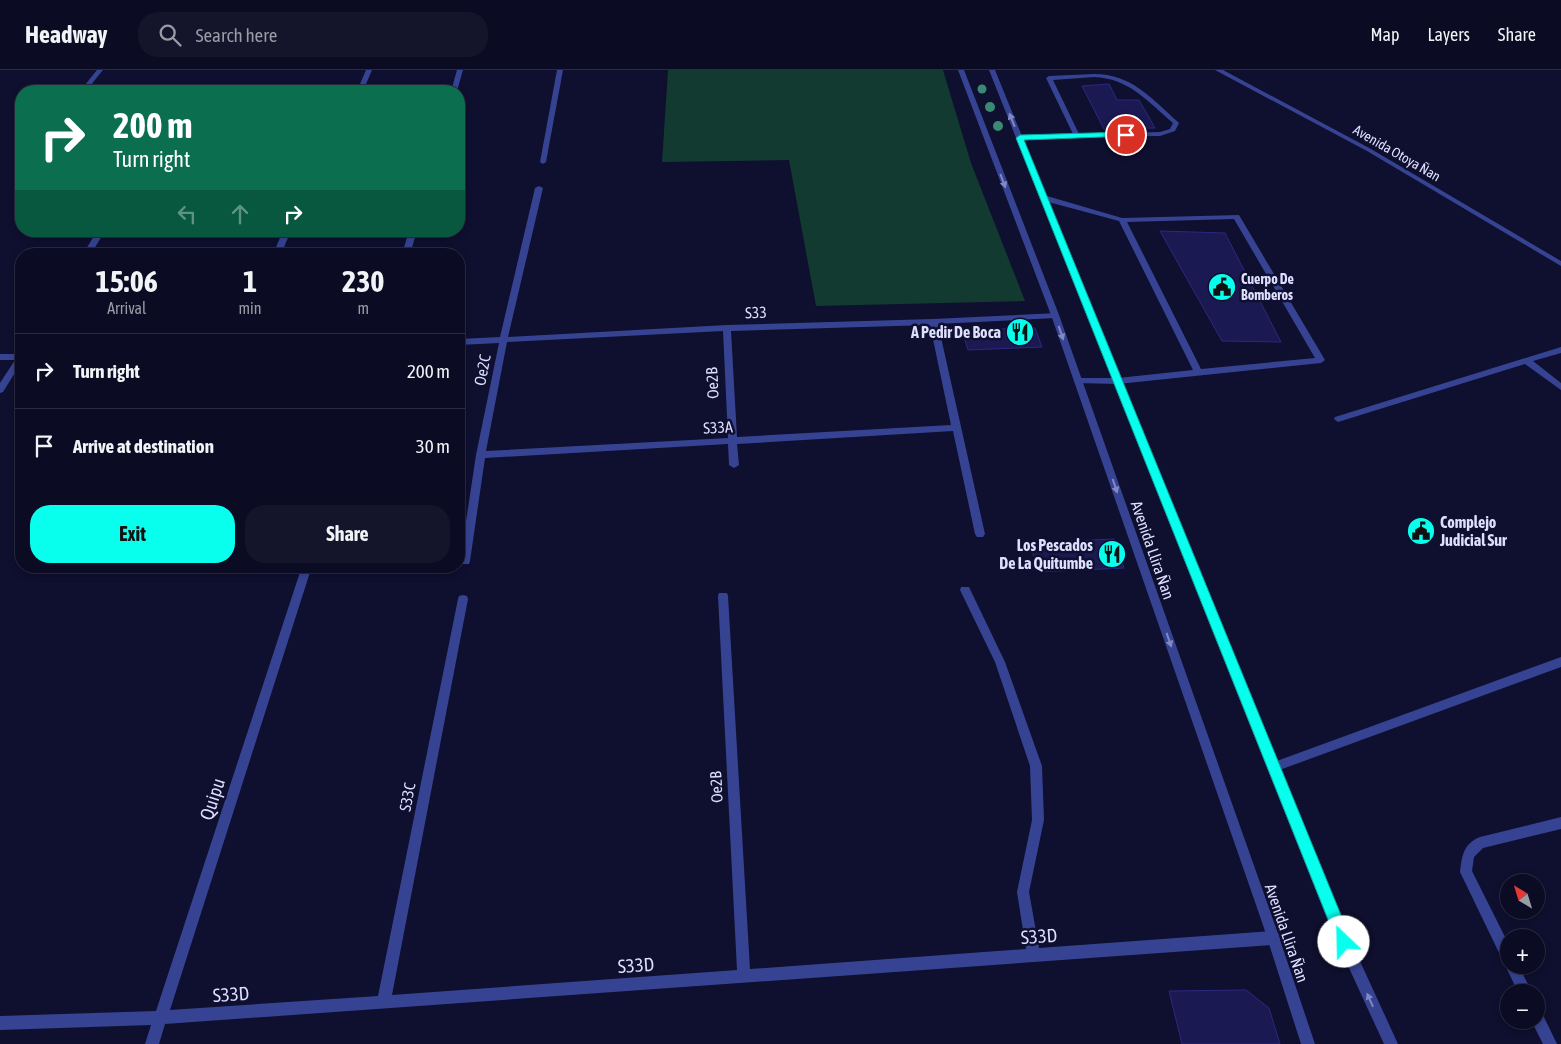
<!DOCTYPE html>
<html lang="en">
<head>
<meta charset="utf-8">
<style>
	:root { --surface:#0b0b23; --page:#14142b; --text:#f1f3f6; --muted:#9a9ba6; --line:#2b2b41; --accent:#09ffed }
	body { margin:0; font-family:"Asap Condensed",sans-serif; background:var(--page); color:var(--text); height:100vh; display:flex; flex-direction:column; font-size:19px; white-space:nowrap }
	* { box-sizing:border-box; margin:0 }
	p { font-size:16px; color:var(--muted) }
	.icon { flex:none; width:28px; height:28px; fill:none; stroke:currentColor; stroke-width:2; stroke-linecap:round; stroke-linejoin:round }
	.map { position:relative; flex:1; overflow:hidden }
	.details { position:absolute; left:15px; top:178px; width:450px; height:325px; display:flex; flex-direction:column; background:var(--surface); border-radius:20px; box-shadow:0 2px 8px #0003,0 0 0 1px var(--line) }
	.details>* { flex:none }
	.hud { position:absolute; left:15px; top:15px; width:450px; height:152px; border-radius:20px; box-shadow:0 2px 8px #0003,0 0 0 1px var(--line); background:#0b6e4f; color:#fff; overflow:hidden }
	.needle { width:32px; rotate:322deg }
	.controls { position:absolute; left:1500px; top:804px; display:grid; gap:10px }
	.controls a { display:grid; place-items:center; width:45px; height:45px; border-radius:50%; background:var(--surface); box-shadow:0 2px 8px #0003,0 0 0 1px var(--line); font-size:25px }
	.pin { position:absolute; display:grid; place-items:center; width:42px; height:42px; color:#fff; margin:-21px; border:2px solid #fff; border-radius:50%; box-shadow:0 1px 5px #0007 }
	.me { position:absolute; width:55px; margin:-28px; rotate:336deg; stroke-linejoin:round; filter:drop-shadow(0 0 4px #0008) }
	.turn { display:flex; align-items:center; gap:18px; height:105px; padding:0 15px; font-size:22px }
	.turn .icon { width:65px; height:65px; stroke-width:2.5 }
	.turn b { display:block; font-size:35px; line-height:42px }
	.lanes { display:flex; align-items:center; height:48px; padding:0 15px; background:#0003; justify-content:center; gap:25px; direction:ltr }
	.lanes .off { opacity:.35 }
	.eta { display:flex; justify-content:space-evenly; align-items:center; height:85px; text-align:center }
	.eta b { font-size:30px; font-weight:700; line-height:35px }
	.primary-button { display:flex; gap:10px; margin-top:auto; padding:10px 15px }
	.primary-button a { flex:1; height:58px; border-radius:20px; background:var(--accent); color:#111; font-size:20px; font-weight:700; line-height:58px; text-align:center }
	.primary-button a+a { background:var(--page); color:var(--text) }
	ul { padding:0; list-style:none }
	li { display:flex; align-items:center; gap:15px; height:75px; padding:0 15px; border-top:1px solid var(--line) }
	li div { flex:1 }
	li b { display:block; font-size:19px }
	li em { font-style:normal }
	header { display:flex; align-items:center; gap:30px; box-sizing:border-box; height:70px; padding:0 25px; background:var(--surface); border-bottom:1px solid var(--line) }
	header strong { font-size:24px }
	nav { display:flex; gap:28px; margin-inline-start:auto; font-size:18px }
	.search { width:350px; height:45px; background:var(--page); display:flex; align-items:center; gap:12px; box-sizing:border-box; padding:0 18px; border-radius:20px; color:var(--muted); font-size:19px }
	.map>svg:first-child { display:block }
</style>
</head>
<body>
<header>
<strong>Headway</strong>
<div class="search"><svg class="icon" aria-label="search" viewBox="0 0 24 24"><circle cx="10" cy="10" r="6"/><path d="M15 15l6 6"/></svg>Search here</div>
<nav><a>Map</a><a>Layers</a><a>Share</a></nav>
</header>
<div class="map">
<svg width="1561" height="974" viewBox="0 0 1561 974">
	<rect width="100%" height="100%" fill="#0f0f2f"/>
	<!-- green -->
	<polygon fill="#123a31" points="668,0 943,0 971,93 1025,231 816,236 789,90 662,92"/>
	<!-- building -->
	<g fill="#1b1952" stroke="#2b2980">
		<polygon points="1109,14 1117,30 1139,30 1155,58 1104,59 1082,16"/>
		<polygon points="1160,161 1225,163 1281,272 1222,271"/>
		<polygon points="1035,258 1042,277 968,280 962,260"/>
		<polygon points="1114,469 1124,498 1038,502 1030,473"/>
		<polygon points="1246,920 1269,938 1280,974 1182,974 1169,921"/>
	</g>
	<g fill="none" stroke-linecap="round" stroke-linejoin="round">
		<!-- service -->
		<g fill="#364392" fill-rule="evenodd">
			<path d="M1094 4C1132 4 1152 29 1178 52L1179 53 1175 61 1160 66 1018 68V66L1020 65 1073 64 1046 8 1049 6ZM1094 7C1129 8 1148 32 1173 53L1170 59 1160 62 1079 64 1053 10Z"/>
			<path d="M1041 126H1047L1122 148 1239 145 1325 290 1321 293 1118 314 1075 313 1074 311 1078 308H1118L1193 300 1119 151 1041 130ZM1234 149 1315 288 1201 299 1127 152Z"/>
			<polygon points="1561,277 1561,283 1533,291 1561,313 1561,320 1525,294 1338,352 1334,349 1335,347"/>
			<polygon points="1561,587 1561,597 1274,702 1270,701 1268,697 1270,693 1274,692"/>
			<path d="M1561 747V759L1483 778 1474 787 1472 801 1509 875V895H1518L1532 922H1518L1460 802C1462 786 1463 774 1480 767Z"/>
			<polygon points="1536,939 1541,941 1557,974 1543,974 1531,950 1536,950"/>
		</g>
		<!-- minor -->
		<g fill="#364392" fill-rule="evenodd">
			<polygon points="97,0 103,0 86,21 80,21"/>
			<polygon points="366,0 372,0 363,21 357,21"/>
			<polygon points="457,0 463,0 457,21 451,21"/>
			<polygon points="557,0 563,0 546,92 543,94 540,92"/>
			<polygon points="1215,0 1223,0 1371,79 1561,191 1561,196 1367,81"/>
			<path d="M539 116 543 118 508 267 727 255 933 249 1058 243V247L1055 248 938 254 985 464 983 467H977L975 464 953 361 737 374 739 395 734 398 729 395 728 374 485 388 470 491 469 494H461L460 491 476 385 499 273 459 275V269L500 267 535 118ZM930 255 951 355 737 367 731 261ZM723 261 728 368 486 381 507 272Z"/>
			<polygon points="97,161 105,161 91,184 83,184"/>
			<polygon points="283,161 291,161 281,184 273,184"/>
			<polygon points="409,161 417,161 410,184 402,184"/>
			<polygon points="0,284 21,284 21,293 3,322 0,323 0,313 15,290 0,290"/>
			<polygon points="130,496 140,496 138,501 130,501"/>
			<polygon points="302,496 312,496 170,940 378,926 458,529 459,526 463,525 467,526 468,529 392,925 737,900 718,526 719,523 727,523 728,526 750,899 1026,879 1017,822 1032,750 1030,696 995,592 960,520 961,517 969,517 1005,592 1042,696 1044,750 1029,822 1039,878 1273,861 1278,863 1280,868 1278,873 1273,875 165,954 159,974 145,974 151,955 0,960 0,946 156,941"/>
		</g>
		<!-- tertiary -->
		<g fill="#364392" fill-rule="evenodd">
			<polygon points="958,0 964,0 1059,245 1275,855 1315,974 1301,974 1263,855 1051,245"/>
			<polygon points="989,0 995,0 1342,852 1398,974 1384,974 1332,861"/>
		</g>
	</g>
	<!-- trees -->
	<g fill="#398975">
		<circle cx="982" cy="19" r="4.5"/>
		<circle cx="990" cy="37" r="5"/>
		<circle cx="998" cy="56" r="5"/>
	</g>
	<!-- one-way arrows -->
	<defs><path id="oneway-solid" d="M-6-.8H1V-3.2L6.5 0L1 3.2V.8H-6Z" transform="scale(1.25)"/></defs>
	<g fill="#8189c3">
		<use href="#oneway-solid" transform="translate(1012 50) rotate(-112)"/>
		<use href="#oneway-solid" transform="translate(1003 111) rotate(69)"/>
		<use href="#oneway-solid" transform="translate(1061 263) rotate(71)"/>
		<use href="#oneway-solid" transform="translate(1115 416) rotate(71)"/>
		<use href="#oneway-solid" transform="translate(1169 570) rotate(71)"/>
		<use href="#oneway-solid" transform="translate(1370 930) rotate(-114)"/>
	</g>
	<!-- route -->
	<polygon fill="#09ffed" stroke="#06a69a" points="1126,62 1130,65 1129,66 1024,70 1352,872 1350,878 1344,880 1339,878 1337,872 1016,68 1020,65"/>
	<!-- icons -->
	<defs>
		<symbol id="civic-disc" viewBox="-11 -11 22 22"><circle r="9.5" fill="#09ffed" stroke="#0f0f2f"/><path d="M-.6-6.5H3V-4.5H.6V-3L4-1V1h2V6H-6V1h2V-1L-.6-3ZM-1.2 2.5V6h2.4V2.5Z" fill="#111"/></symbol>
		<symbol id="restaurant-disc" viewBox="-11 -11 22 22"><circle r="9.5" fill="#09ffed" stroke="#0f0f2f"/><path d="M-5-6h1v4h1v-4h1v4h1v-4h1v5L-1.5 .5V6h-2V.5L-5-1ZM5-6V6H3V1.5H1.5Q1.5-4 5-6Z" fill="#111"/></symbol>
	</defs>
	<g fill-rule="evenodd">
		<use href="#civic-disc" x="1206" y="201" width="32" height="32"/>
		<use href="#restaurant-disc" x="1004" y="246" width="32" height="32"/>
		<use href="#civic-disc" x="1405" y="445" width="32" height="32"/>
		<use href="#restaurant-disc" x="1096" y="468" width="32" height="32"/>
	</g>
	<g text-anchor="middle" stroke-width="5" stroke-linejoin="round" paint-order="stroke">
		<!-- far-street labels -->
		<g font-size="14" fill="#dddfff" stroke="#0f0f2f">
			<text transform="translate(1397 83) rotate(30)" y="5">Avenida Otoya Ñan</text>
		</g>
		<!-- far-poi labels -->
		<g font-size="14" font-weight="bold" fill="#dddfff" stroke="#0f0f2f" text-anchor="start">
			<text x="1241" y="214">Cuerpo De<tspan x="1241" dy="16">Bomberos</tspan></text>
		</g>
		<!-- street labels -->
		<g font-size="16" fill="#dddfff" stroke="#0f0f2f">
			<text transform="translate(756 242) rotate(-2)" y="6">S33</text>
			<text transform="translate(482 300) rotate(-79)" y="6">Oe2C</text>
			<text transform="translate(712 313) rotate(-93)" y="6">Oe2B</text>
			<text transform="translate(718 357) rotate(-3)" y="6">S33A</text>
			<text transform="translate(1153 480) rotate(71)" y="6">Avenida Llira Ñan</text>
			<text transform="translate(716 717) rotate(-93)" y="6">Oe2B</text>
			<text transform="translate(407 727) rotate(-79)" y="6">S33C</text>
			<text transform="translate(1287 863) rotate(71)" y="6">Avenida Llira Ñan</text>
		</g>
		<!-- poi labels -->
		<g font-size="16" font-weight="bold" fill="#dddfff" stroke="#0f0f2f" text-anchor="end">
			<text x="1001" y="268">A Pedir De Boca</text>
			<text x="1440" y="458" text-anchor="start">Complejo<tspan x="1440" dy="18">Judicial Sur</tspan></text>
			<text x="1093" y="481">Los Pescados<tspan x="1093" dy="18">De La Quitumbe</tspan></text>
		</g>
		<!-- near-street labels -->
		<g font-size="19" fill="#dddfff" stroke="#0f0f2f">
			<text transform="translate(212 729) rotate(-72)" y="7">Quipu</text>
			<text transform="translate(1039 866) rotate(-4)" y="7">S33D</text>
			<text transform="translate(636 895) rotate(-4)" y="7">S33D</text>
			<text transform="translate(231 924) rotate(-4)" y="7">S33D</text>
		</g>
	</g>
</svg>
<div class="controls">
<a><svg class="needle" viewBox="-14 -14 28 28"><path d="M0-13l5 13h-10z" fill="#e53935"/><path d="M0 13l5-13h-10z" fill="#9a9ba6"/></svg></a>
<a>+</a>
<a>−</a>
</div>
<div class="pin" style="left:1126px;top:65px;background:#d93025"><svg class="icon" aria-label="arrive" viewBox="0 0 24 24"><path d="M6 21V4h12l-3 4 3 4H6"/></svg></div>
<svg class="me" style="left:1344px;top:872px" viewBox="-20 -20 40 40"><circle r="19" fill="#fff"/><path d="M0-13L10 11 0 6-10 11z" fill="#09ffed"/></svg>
<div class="hud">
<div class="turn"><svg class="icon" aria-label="right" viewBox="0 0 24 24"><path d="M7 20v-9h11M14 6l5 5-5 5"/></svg><div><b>200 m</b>Turn right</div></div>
<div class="lanes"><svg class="icon off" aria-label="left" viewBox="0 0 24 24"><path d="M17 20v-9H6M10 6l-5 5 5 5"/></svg><svg class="icon off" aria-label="ahead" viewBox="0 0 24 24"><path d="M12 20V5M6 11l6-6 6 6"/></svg><svg class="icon" aria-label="right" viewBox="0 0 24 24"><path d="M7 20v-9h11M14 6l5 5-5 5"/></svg></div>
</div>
<section class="details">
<div class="eta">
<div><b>15:06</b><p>Arrival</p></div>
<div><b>1</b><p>min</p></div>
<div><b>230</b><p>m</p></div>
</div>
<ul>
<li><svg class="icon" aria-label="right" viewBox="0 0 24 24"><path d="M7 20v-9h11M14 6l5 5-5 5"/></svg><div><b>Turn right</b></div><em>200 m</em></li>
<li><svg class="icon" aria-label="arrive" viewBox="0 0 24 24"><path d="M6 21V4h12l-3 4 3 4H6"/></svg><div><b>Arrive at destination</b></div><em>30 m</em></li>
</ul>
<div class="primary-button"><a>Exit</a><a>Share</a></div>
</section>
</div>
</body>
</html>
